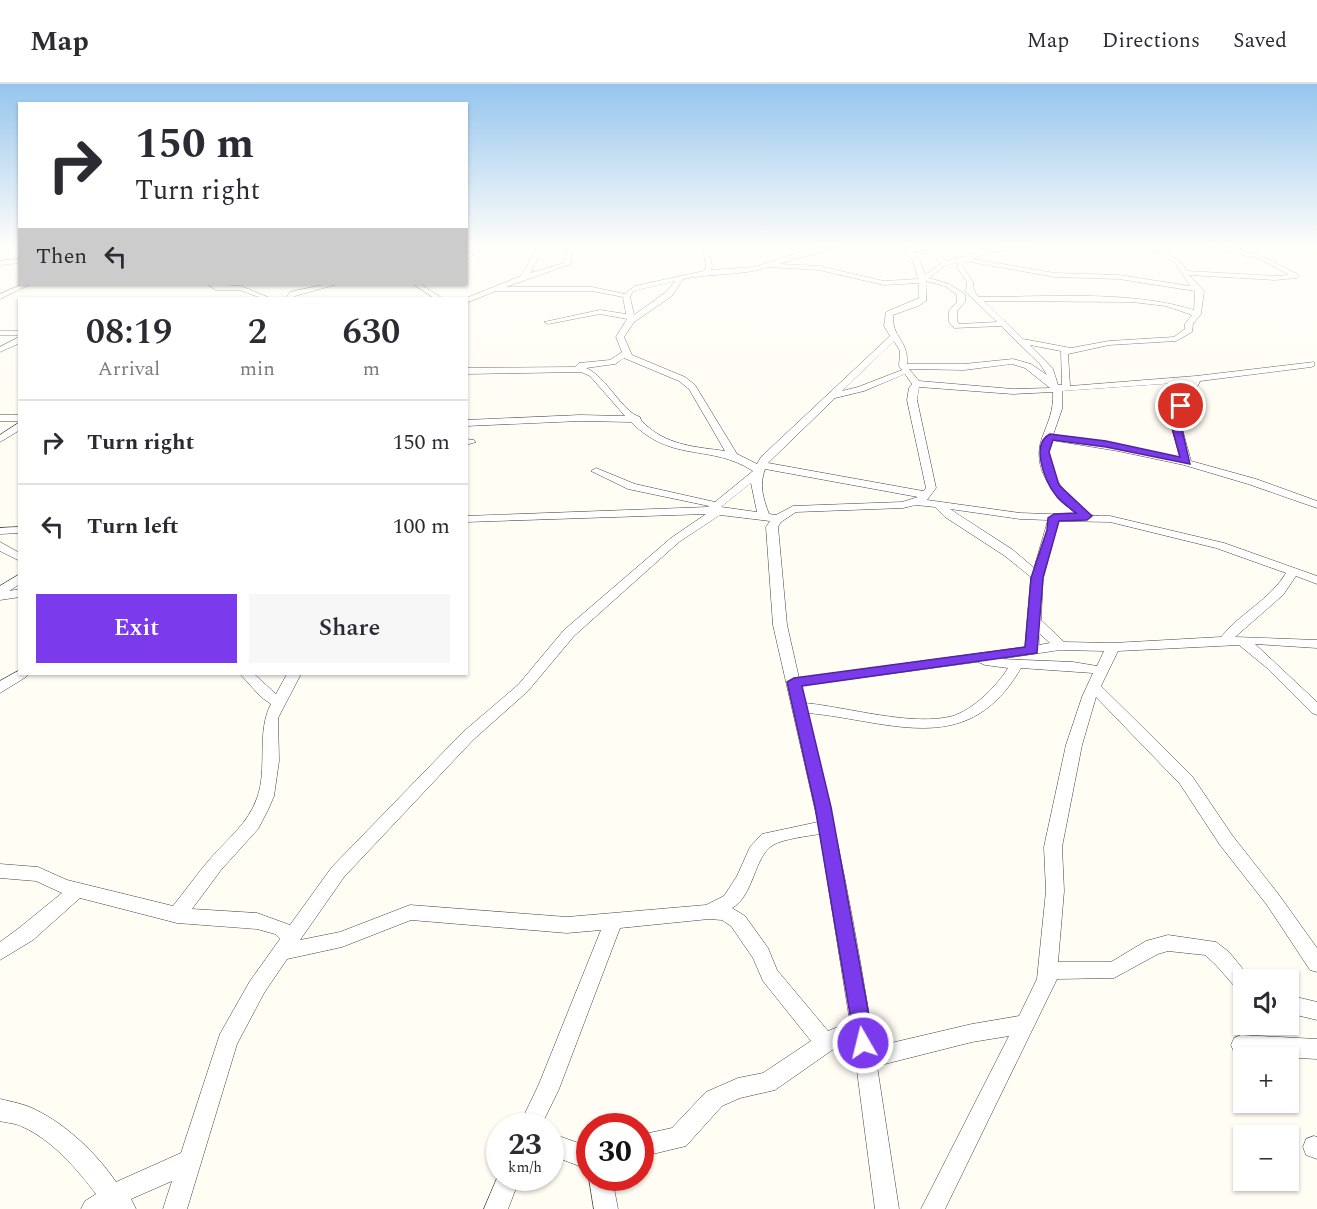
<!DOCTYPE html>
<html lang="en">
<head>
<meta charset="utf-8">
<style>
	:root { --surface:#fff; --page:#f7f7f7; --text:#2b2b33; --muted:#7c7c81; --line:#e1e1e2; --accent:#7c3aed }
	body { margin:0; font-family:Spectral,serif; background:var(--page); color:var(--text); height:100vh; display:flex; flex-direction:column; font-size:22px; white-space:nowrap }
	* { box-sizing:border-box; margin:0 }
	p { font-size:20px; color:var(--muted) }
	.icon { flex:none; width:33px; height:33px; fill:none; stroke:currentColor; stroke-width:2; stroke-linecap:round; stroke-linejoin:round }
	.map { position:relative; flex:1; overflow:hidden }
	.drawer { position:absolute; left:18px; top:213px; width:450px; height:378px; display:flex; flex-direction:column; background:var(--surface); border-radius:0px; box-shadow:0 2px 4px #0004 }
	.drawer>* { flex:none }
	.guide { position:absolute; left:18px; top:18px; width:450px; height:183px; border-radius:0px; box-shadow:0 2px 4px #0004; background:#fff; color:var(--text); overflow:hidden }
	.fabs { position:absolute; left:1233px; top:885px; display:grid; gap:12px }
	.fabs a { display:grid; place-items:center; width:66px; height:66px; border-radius:0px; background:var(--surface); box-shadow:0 2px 4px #0004; font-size:30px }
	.speed { position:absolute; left:486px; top:1029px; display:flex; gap:12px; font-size:30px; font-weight:700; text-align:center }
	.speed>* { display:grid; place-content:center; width:78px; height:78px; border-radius:50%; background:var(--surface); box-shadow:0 2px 4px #0004; line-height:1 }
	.speed small { font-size:15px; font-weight:400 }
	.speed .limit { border:9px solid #d22; background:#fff; color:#111 }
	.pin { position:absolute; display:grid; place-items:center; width:51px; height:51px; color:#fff; margin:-26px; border:3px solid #fff; border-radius:50%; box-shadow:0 2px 6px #0007 }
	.me { position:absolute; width:66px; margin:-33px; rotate:352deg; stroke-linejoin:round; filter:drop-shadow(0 0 4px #0008) }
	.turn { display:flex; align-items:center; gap:21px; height:126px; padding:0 18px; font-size:27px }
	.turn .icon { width:78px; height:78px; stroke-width:2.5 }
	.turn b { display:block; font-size:42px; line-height:51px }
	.then { display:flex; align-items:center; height:57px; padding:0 18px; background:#0003; gap:12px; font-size:22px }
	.eta { display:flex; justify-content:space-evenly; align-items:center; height:102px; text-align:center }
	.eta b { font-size:36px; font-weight:600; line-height:42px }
	.cta { display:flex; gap:12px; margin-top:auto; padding:12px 18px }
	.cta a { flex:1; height:69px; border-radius:0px; background:var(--accent); color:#fff; font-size:24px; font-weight:600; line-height:69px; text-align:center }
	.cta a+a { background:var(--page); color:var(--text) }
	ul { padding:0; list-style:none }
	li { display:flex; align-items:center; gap:18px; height:84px; padding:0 18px; border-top:2px solid var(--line) }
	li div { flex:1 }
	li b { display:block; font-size:22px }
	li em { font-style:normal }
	header { display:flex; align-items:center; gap:36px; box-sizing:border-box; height:84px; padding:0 30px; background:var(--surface); border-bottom:2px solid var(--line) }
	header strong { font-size:28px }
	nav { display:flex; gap:33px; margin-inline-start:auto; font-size:21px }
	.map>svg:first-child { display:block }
</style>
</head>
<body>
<header>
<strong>Map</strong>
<nav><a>Map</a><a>Directions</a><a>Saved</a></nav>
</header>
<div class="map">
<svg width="1317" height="1125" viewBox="0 0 1317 1125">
	<rect width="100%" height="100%" fill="#fffdf4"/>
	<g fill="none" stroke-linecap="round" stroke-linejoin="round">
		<defs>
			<g id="minor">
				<polygon points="480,161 487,161 466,176 466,171"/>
				<path d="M539 161H545L530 189 564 179 568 161H574L570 180 506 203H592L625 210 635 202 704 187 706 182 702 161H708L712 182 711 186 755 183 808 166 844 161 779 180 819 182 884 197 918 195 913 177 898 161 933 168 947 177 974 170 984 161H990L988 165 1040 161 985 169 973 175 1055 189 1119 191 1190 202 1176 180 1150 163 1159 161 1157 163 1181 178 1187 187 1275 192 1289 191 1262 176 1206 161C1238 160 1271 176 1299 191L1297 194 1275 196 1189 191 1204 207 1201 230 1193 240 1192 248 1176 257 1109 261 1068 270 1070 302 1196 292 1314 278V282L1311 283 1200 297C1197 305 1193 308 1189 315 1184 323 1189 327 1180 337L1191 377 1256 395 1317 417V424L1248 400 1184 381 1118 367 1051 356C1044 384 1060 405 1080 422 1083 424 1087 429 1091 431 1096 433 1105 431 1110 432L1224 459 1317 492V500L1296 492 1283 511 1235 553 1317 556V564L1255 560 1317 618V631L1312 629 1267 584 1239 561 1118 567 1101 602 1192 692 1232 751 1279 811 1317 864V888L1310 886 1267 821 1220 761 1180 700 1096 613 1082 661 1062 763 1064 807 1058 878H1111L1146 857 1168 851 1216 858 1229 868 1252 896H1244V907L1237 905 1215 880 1205 871 1168 867 1158 870 1114 894 1057 895 945 1125H921L1009 952 972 958 877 982 899 1125H875L853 956 838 962 775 1006 740 1014 722 1022 686 1062 640 1073V1051L672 1044 706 1008 738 994 763 989 811 957 763 897 753 874 731 842 722 836 709 835 620 844 559 1005 541 1042H519L539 1000 601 846 567 849 411 836 342 863 287 875 264 909 237 960 187 1125H163L172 1097 131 1115 136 1125H81L85 1117 96 1110C77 1085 52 1056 23 1043 16 1039 7 1039 0 1037V1015C12 1018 25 1020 36 1026 67 1041 97 1070 116 1098L181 1069 220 950 250 897 280 855 275 850 257 845 177 839 80 814 33 856 0 876V858L19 844 62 809 36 797 0 794V780L38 783 67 796 173 822C185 807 197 790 210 775 227 755 248 740 257 714 268 684 256 648 271 620L261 613 240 590H254L276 610 287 590H301L278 634 279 677 274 712 268 726 258 745 221 786 192 825 257 829 290 841 332 783 463 648 518 601 564 546 671 454 706 430 466 438V432L708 423 709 422 628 405 591 387 596 384 635 400 715 418 753 387C710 359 673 380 631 338L580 337 466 342V336L580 331 625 332 590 292 581 288 466 290V284L575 283 579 279 610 276 622 268 616 253 627 235 600 230 548 240 544 238 600 226 626 230 623 213 592 207H496L466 219V214L521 192ZM913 167 929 170 942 179 925 191 920 177ZM965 177 1055 193 1119 195 1195 207 1194 226C1131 206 1046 213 979 213L974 207 973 198 963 183ZM958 178 957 183 967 198 966 208 997 238 959 240 957 237V227L965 218V210L949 200 929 194 944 182ZM769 183 819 186 884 201 919 199V214L886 228 884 242 890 252 761 373 757 380 737 370 695 301 685 293 632 271 624 253 634 238 672 212 683 195C712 189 742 192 769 183ZM675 197 666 208 634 231 630 213 633 207ZM926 197 945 202 957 211V218L949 227V238L954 244 1001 242 1040 280 1047 291 1031 280 1013 275 964 280H907C909 256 891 253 893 231L918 222 926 217ZM984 217 1132 218 1166 222 1192 231 1185 240V245L1174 253 1109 257 1071 264 1023 255ZM894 257 900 267 899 282 902 286 858 303 842 307ZM1030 261 1061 267 1062 301H1058L1053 285ZM624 274 679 297 689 305 725 367C697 363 671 362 648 343 644 339 641 338 640 333 622 328 607 293 586 284L615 280ZM1012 280 1025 284 1050 304 1013 305 919 297 909 285 964 286ZM905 290 912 300 909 304 907 316 926 404 923 407 768 379 835 314 864 307ZM1191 298C1188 305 1183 308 1179 315 1175 324 1180 325 1170 337L1180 374 1118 361 1053 351 1062 325V307ZM919 303 1013 310 1053 308C1054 326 1048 338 1042 354 1031 386 1054 411 1077 431L1020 429 927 416 936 404 917 316ZM765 385 918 413 902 418 793 422 776 431 769 430C763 414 759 401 765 385ZM751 399 757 428 721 423ZM916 421 935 423 945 433 1005 472 1031 493 1025 563 799 594 787 541 778 443 781 438 796 428 903 424ZM950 425 1020 435 1048 436 1034 484 1013 466ZM720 431 770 437 766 443 773 541 818 738 762 750 750 763 737 792 724 812 706 821 567 833 410 821 340 848 300 856 344 793 473 656 528 607 574 552 679 458ZM1059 437 1110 438 1216 464 1286 489C1270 516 1240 529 1221 553L1113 559 1064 558 1041 536 1043 494ZM1040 550 1050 559 1039 561ZM1060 566 1104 567 1097 582 1073 578 1000 575ZM978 578 985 581 1008 584C997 602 974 625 953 632 913 643 847 623 805 619L801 602ZM1021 584 1093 589 1082 613 1066 661 1044 763 1046 807 1037 895 1019 932 972 940 874 963C857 850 835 739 808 629 892 637 968 676 1021 584ZM820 750 850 938 828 947 777 886 768 864 745 832 732 824C754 812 754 772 773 761 783 755 808 752 820 750Z"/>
				<polygon points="20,175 20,179 0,181 0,177"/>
				<polygon points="23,200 31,200 0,215 0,210"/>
				<polygon points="207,200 241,202 270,214 261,214 240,206 216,206"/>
				<polygon points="328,200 338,200 295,212 293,214 286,214 290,208"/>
				<polygon points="413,200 420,200 442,214 434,214"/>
				<rect x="0" y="247" width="20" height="4"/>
				<polygon points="17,254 20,254 20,259 0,268 0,263"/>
				<rect x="0" y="331" width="20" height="6"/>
				<polygon points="20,338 20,346 0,358 0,351"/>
				<polygon points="466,355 474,356 476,358 466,361"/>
				<polygon points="20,443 20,449 0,450 0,444"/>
				<polygon points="0,458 20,469 20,477 0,467"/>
				<polygon points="20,490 20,500 9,507 20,505 20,513 0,516 0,502"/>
				<polygon points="20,586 20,590 28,590 26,593 0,609 0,597"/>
				<polygon points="1288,911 1317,918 1317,936 1288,929"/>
				<polygon points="1241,951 1317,955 1317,975 1241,971 1234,968 1231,961 1234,954"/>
				<polygon points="550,1049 590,1063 590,1086 550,1071"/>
				<polygon points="1314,1052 1317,1053 1317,1075 1306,1071 1303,1063 1306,1055"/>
				<polygon points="500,1087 500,1094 520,1094 508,1125 484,1125"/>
				<polygon points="589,1094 612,1094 618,1125 594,1125"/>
			</g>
		</defs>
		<!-- minor casing -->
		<use href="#minor" stroke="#434343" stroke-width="1"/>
		<!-- minor -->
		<use href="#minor" fill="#fff" fill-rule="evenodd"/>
	</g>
	<!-- sky -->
	<linearGradient id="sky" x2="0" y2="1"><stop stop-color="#95c5ee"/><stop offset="0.51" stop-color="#fffefa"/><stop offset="1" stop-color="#fffefa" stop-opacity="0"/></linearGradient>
	<rect width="1317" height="318" fill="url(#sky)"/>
	<!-- route -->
	<path fill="#7c3aed" stroke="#51269a" stroke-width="1.5" d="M1178 321 1185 322 1186 329 1180 337 1190 380 1106 363 1053 356 1049 368 1059 401 1092 432 1087 436 1059 437 1043 494 1037 569 802 602 831 723 874 959 871 966 863 969 856 966 815 723 787 598 794 594 1025 563 1031 494 1047 446 1048 434 1054 430 1076 429C1069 423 1060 418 1055 410 1045 398 1030 359 1050 350L1106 357 1180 373 1170 337 1177 328Z"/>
</svg>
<div class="fabs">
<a><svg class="icon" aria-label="sound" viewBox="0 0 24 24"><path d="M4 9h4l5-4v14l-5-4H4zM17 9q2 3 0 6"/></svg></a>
<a>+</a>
<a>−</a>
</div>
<div class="speed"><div>23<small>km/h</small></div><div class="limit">30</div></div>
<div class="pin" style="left:1181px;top:322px;background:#d93025"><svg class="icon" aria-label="arrive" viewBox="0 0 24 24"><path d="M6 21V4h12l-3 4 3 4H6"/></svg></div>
<svg class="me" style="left:863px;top:959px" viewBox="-20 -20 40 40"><circle r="17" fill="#7c3aed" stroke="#fff" stroke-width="3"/><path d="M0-11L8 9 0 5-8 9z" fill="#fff"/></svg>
<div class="guide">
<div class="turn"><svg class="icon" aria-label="right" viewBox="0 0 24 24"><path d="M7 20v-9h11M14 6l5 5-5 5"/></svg><div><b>150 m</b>Turn right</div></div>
<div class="then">Then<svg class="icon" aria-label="left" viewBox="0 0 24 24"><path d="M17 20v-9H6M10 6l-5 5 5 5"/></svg></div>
</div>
<section class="drawer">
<div class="eta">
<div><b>08:19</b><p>Arrival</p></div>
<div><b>2</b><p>min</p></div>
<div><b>630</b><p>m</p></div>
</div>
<ul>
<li><svg class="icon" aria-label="right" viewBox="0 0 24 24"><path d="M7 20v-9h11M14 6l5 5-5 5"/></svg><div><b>Turn right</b></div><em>150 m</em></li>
<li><svg class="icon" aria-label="left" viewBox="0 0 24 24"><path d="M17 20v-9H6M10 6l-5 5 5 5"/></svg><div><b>Turn left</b></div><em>100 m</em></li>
</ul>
<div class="cta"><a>Exit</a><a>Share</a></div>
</section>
</div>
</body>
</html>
